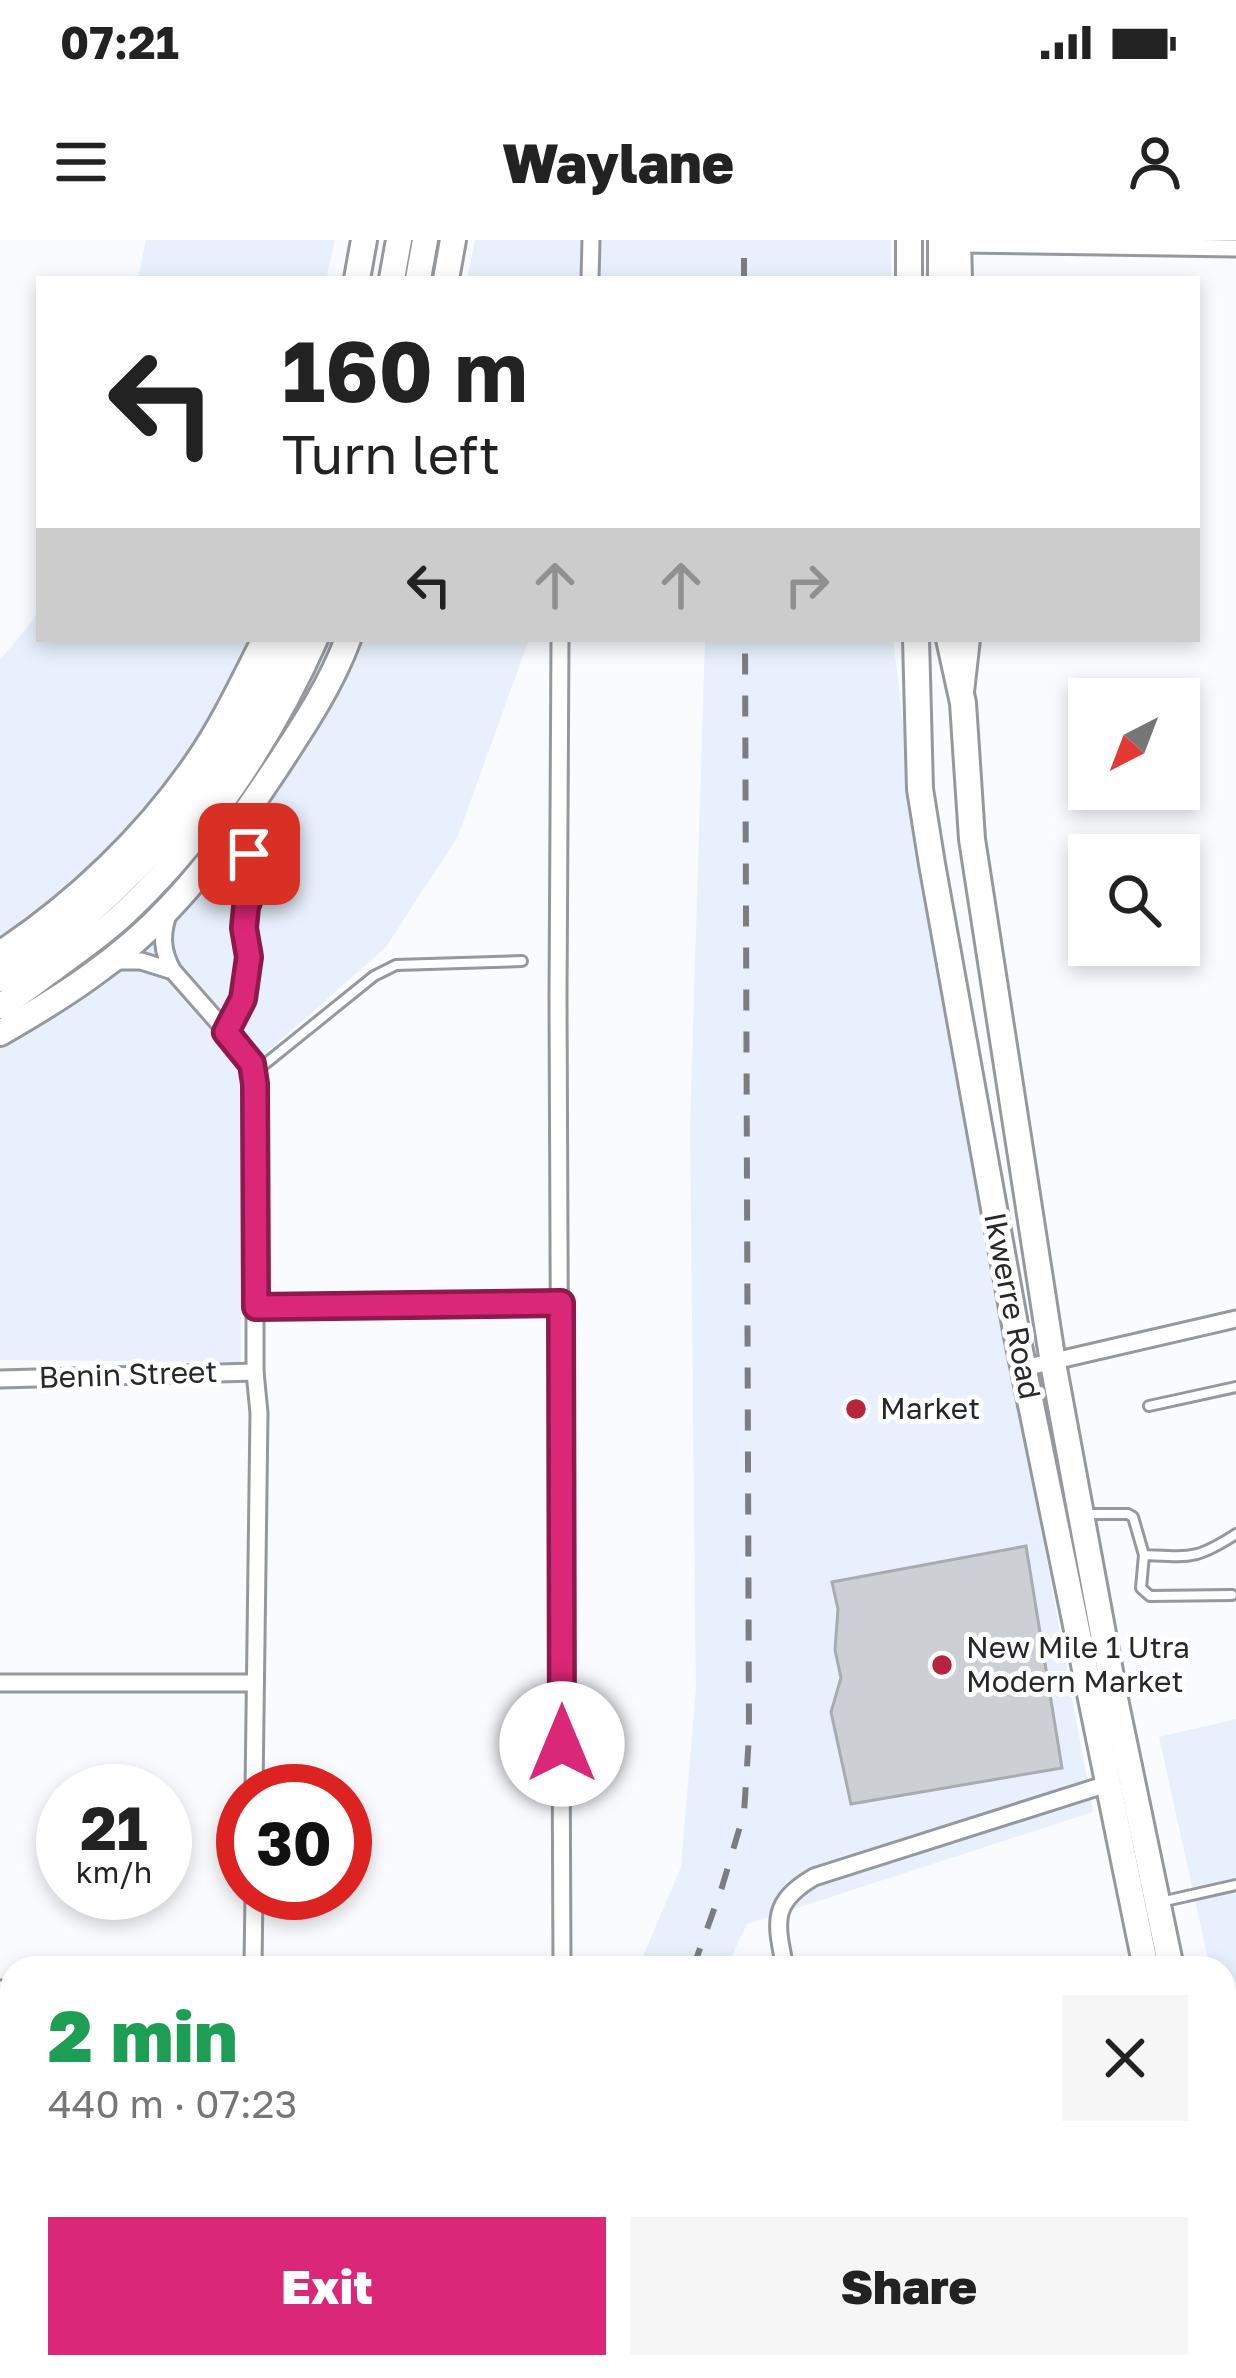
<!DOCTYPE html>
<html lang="en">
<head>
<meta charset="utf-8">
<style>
	:root { --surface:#fff; --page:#f6f6f6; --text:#222; --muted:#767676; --accent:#db2777 }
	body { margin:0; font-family:"Golos Text",sans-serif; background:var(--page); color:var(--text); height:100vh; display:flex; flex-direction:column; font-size:45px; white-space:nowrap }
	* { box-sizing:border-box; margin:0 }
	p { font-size:39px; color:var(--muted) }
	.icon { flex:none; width:66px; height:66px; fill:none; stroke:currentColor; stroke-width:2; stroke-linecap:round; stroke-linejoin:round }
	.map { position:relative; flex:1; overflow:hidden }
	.details { position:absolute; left:0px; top:1716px; width:1236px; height:423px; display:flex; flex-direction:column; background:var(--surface); border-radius:36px 36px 0 0; box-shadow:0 6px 18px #0003 }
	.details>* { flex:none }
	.guide { position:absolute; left:36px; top:36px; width:1164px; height:366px; border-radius:0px; box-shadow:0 6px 18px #0003; background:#fff; color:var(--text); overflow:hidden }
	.needle { width:78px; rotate:222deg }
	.tools { position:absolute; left:1068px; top:438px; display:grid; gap:24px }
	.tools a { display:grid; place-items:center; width:132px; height:132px; border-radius:0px; background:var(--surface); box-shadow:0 6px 18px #0003; font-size:60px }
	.speed { position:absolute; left:36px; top:1524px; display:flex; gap:24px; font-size:60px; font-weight:700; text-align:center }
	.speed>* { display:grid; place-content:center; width:156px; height:156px; border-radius:50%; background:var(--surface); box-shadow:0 6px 18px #0003; line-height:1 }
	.speed small { font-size:30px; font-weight:400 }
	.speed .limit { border:18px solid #d22; background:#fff; color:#111 }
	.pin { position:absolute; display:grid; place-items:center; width:102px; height:102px; color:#fff; margin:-51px; border-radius:24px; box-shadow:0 6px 18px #0006 }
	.me { position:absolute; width:132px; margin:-66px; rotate:0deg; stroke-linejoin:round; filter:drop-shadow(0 0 9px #0008) }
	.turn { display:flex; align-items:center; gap:42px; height:252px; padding:0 48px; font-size:54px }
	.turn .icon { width:156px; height:156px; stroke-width:2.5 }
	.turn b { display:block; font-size:84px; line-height:102px }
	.lanes { display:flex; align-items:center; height:114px; padding:0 48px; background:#0003; justify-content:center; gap:60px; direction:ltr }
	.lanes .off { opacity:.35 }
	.round { display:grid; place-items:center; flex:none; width:126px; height:126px; border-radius:0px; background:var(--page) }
	.overview { display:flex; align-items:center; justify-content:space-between; height:204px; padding:0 48px }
	h1 { font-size:72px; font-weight:800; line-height:90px; color:#1e9e55 }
	.cta { display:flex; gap:24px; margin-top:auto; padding:24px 48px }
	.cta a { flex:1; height:138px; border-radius:0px; background:var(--accent); color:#fff; font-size:48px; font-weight:800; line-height:138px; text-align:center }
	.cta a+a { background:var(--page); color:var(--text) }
	.status { display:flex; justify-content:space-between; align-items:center; height:84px; padding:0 60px; background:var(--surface); direction:ltr }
	.status svg { height:33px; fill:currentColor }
	header { display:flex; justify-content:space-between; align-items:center; height:156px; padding:0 48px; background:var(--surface); font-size:54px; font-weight:800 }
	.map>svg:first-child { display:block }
</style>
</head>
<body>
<div class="status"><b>07:21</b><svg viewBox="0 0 49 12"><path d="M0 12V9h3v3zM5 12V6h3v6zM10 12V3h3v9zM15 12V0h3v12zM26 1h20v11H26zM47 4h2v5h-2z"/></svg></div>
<header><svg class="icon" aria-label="menu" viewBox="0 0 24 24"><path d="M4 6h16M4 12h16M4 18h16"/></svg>Waylane<svg class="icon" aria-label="person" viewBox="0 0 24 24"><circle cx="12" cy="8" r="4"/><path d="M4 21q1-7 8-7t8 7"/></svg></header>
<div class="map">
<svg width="1236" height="2138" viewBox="0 0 1236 2138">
	<rect width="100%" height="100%" fill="#f9fbfe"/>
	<!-- built -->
	<g fill="#e7f0fc">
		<polygon points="146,0 335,0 326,39 138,39"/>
		<polygon points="475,0 891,0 891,39 467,39"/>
		<polygon points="39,367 39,399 529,399 458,596 386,707 242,834 241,1122 0,1120 0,420 33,380"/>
		<polygon points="705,399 893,399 921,633 1093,1572 747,1684 726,1728 638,1728 681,1627 696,1449 690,888"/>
		<polygon points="1236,1479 1236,1847 1224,1793 1224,1728 1210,1728 1159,1497"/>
	</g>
	<!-- building -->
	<polygon fill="#ccd0d5" stroke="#a8acb1" stroke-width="3" points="1026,1306 1062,1528 851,1564 831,1472 841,1438 835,1410 838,1369 832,1342"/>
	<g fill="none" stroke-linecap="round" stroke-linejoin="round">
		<defs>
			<g id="service">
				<polyline points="255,832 374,736 396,725 522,721"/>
				<polyline points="1149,1166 1236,1147"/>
				<path d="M1083 1274H1128L1133 1277 1144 1315C1190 1317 1196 1320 1236 1294"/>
				<polyline points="1144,1315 1141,1348 1150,1356 1232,1355"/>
				<polyline points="1165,1661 1236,1645"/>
				<polyline points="1224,1945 1236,1935"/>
			</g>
			<g id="minor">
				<polyline points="961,4 1236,8"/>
				<polyline points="590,39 591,0"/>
				<polyline points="560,399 558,758 562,1728"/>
				<path d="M168 675C161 695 162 712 173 731L247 815 252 824 255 844V1132L259 1173 254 1551"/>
				<polyline points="112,721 141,721 173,731"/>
				<polyline points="226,792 243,759 249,717 244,688 246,667 258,635 249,614 229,595"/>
				<polyline points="256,1067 561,1063"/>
				<polyline points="1024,1128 1236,1079"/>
				<polyline points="0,1139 255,1132"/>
				<polyline points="0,1443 255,1443"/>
				<polyline points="253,1728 254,1653"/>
				<path d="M785 1728C776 1682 770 1663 814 1637L1107 1544"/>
				<polyline points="0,1749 12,1749"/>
				<polyline points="0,2058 12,2058"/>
				<polyline points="868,2127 870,2138"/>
			</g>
			<g id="tertiary">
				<polyline points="961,0 962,39"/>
				<polyline points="964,452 970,399"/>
				<polyline points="1224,2067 1236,2065"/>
				<polyline points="881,2138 934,2127"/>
			</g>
			<g id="primary">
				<polyline points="941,0 941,39"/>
				<polyline points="357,39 364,0"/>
				<polyline points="446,39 453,0"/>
				<polyline points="909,39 909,0"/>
				<polyline points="916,399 920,549 932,624 1017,1096 1146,1728"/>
				<polyline points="949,399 963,463 972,599 1053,1123 1116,1464 1171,1728"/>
				<path d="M0 714C76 664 147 596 198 521 224 483 244 440 265 399"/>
				<path d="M0 793C61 758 122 719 170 667 210 625 244 576 276 528 303 487 331 445 348 399"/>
				<polyline points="1224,1985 1236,2040"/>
				<polyline points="1224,2112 1229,2138"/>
			</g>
			<g id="trunk">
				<polyline points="392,39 399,0"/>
				<polyline points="418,39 425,0"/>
				<path d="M0 739C97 677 185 588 244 489 261 460 276 429 291 399"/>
				<path d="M0 766C19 755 36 741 53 729 80 709 109 689 133 665 208 593 273 494 315 399"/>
			</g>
		</defs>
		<!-- service casing -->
		<use href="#service" stroke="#95999d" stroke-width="14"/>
		<!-- minor casing -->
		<use href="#minor" stroke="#95999d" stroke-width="21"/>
		<!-- tertiary casing -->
		<use href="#tertiary" stroke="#95999d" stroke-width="24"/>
		<!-- primary casing -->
		<use href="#primary" stroke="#95999d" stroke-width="30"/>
		<!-- trunk casing -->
		<use href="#trunk" stroke="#95999d" stroke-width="30"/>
		<!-- service -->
		<use href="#service" stroke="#fff" stroke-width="8"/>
		<!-- minor -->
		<use href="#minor" stroke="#fff" stroke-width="15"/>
		<!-- tertiary -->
		<use href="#tertiary" stroke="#fff" stroke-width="18"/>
		<!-- primary -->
		<use href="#primary" stroke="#fff" stroke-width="24"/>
		<!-- trunk -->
		<use href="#trunk" stroke="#fff" stroke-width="24"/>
		<!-- rail -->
		<g stroke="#7b7d7f" stroke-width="6" stroke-dasharray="21 21" stroke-linecap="butt">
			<polyline points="744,39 744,0"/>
			<polyline points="693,1728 722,1647 744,1573 749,1496 745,399"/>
			<polyline points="340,2138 360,2127"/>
		</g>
	</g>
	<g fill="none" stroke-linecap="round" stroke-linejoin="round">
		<defs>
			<polyline id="route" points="249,614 258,635 246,667 244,688 249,717 243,759 226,792 252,824 255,844 256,1067 561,1063 562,1504"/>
		</defs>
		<!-- route casing -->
		<use href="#route" stroke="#8e194d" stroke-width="30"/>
		<!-- route -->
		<use href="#route" stroke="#db2777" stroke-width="21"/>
	</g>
	<!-- markers -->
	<g fill="#b7253c" stroke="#fff" stroke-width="4.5">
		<circle cx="856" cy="1169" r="12"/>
		<circle cx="942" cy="1425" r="12"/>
	</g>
	<g text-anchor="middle" stroke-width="10" stroke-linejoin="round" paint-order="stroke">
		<!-- street labels -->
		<g font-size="30" fill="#26282a" stroke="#fff">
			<text transform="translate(1012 1066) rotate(79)" y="10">Ikwerre Road</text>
			<text transform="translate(128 1135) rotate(-2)" y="10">Benin Street</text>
		</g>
		<!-- poi labels -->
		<g font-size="30" fill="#26282a" stroke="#fff" text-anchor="start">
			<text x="880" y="1179">Market</text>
			<text x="966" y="1418">New Mile 1 Utra<tspan x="966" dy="34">Modern Market</tspan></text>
		</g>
	</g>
</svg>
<div class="tools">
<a><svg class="needle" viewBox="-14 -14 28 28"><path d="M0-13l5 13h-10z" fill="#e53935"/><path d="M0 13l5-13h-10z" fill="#767676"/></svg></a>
<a><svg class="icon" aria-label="search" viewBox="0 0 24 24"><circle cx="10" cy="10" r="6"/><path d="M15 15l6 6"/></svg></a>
</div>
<div class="speed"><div>21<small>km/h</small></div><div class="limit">30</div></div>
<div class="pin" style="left:249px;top:614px;background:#d93025"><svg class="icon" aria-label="arrive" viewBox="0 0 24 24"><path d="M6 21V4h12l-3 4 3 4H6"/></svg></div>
<svg class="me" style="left:562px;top:1504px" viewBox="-20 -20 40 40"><circle r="19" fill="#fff"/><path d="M0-13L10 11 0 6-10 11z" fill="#db2777"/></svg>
<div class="guide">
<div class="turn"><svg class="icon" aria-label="left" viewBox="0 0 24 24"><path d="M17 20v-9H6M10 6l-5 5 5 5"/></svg><div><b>160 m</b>Turn left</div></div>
<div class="lanes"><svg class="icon" aria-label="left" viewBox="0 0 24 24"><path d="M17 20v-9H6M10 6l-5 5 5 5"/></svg><svg class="icon off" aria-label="ahead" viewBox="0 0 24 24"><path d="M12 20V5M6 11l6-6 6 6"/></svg><svg class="icon off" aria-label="ahead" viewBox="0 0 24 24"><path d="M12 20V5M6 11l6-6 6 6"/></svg><svg class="icon off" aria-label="right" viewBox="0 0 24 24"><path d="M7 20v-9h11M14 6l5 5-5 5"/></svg></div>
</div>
<section class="details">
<div class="overview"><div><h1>2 min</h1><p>440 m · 07:23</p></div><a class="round"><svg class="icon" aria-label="close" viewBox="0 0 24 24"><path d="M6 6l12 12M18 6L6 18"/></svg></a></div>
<div class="cta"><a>Exit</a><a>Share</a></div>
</section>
</div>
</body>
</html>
